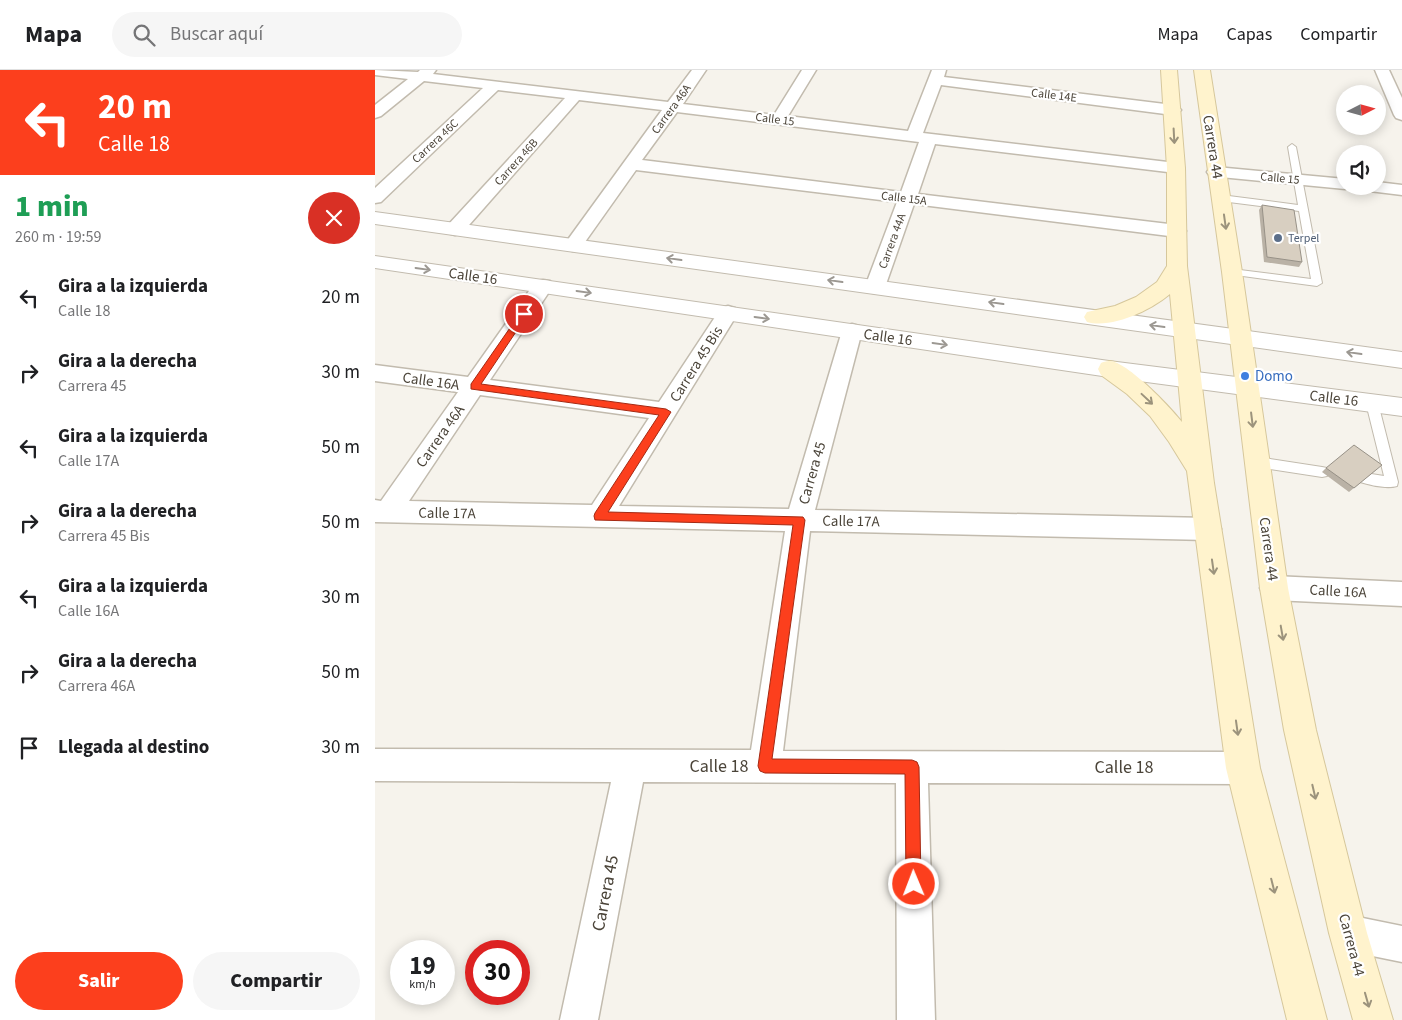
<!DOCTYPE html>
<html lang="es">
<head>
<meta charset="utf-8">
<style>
	:root { --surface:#fff; --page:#f6f6f6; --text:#202124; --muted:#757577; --line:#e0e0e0; --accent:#fc3f1d }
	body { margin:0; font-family:"Source Sans 3",sans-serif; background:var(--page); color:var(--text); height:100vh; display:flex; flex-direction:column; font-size:19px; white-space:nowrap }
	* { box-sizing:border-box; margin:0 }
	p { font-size:16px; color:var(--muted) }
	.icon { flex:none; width:28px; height:28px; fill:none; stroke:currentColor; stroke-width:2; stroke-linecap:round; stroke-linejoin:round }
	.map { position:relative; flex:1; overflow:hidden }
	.details { display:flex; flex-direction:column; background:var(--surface); width:375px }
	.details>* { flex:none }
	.hud { background:#fc3f1d; color:#fff; overflow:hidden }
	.needle { width:32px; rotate:84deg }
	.controls { position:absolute; left:961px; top:15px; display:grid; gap:10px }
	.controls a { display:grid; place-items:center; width:50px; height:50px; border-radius:50%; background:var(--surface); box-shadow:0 2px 12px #0003; font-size:25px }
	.speed { position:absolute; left:15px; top:870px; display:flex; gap:10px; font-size:25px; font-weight:700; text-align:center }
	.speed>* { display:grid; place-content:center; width:65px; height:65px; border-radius:50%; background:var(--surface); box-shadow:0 2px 12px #0003; line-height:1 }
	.speed small { font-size:12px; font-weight:400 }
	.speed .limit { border:8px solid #d22; background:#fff; color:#111 }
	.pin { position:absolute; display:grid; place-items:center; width:42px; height:42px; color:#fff; margin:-21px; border:2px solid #fff; border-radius:50%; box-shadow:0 1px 5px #0007 }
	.me { position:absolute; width:55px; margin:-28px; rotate:359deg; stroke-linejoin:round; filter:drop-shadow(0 0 4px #0008) }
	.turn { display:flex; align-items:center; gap:18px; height:105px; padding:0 15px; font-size:22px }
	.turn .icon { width:65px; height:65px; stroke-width:2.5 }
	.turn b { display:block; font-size:35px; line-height:42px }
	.round { display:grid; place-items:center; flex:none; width:52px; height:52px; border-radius:26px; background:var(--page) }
	.overview { display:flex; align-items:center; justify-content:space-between; height:85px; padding:0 15px }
	h1 { font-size:30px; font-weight:800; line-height:38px; color:#1e9e55 }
	.button { display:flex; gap:10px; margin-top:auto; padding:10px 15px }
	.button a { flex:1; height:58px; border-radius:30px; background:var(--accent); color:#fff; font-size:20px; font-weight:800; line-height:58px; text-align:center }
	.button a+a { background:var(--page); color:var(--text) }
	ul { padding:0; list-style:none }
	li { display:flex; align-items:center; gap:15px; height:75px; padding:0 15px }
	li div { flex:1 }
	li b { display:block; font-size:19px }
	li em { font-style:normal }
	header { display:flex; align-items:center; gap:30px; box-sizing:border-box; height:70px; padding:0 25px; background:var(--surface); border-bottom:1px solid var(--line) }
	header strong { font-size:24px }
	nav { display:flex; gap:28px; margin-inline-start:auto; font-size:18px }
	.search { width:350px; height:45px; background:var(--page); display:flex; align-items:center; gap:12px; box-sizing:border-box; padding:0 18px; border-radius:28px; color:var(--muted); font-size:19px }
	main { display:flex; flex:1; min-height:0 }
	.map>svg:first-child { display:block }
</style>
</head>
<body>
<header>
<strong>Mapa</strong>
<div class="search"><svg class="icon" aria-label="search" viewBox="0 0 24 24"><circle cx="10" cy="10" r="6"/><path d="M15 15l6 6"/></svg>Buscar aquí</div>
<nav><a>Mapa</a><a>Capas</a><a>Compartir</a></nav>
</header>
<main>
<section class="details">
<div class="hud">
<div class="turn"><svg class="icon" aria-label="left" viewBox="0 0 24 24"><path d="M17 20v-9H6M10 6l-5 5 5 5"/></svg><div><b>20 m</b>Calle 18</div></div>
</div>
<div class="overview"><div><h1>1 min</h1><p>260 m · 19:59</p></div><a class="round" style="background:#d93025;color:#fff"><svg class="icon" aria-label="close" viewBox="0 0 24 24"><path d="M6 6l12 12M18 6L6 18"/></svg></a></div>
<ul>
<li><svg class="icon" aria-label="left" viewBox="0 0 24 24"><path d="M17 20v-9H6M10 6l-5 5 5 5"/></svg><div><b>Gira a la izquierda</b><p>Calle 18</p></div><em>20 m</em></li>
<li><svg class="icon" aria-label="right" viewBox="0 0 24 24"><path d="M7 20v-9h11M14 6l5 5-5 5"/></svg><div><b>Gira a la derecha</b><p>Carrera 45</p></div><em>30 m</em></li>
<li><svg class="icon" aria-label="left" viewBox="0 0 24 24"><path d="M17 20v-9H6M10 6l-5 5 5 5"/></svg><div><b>Gira a la izquierda</b><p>Calle 17A</p></div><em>50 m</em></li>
<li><svg class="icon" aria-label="right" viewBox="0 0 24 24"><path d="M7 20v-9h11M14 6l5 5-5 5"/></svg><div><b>Gira a la derecha</b><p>Carrera 45 Bis</p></div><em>50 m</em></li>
<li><svg class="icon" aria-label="left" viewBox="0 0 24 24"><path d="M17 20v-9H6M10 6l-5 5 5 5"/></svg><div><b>Gira a la izquierda</b><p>Calle 16A</p></div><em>30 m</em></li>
<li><svg class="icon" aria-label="right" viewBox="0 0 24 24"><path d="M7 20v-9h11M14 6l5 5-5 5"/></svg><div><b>Gira a la derecha</b><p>Carrera 46A</p></div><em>50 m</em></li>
<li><svg class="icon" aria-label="arrive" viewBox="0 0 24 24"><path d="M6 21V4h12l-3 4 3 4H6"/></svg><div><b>Llegada al destino</b></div><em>30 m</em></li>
</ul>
<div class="button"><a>Salir</a><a>Compartir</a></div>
</section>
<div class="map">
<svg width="1027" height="950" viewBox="0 0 1027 950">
	<rect width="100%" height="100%" fill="#f6f3ec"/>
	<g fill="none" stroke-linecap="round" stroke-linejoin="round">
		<defs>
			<g id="service">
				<polygon points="917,74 921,77 947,213 942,216 853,204 853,200 857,199 936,209 924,141 846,131 841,128 846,125 923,135 913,77"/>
				<path d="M997 329 1003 333 1023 412 1022 416C1012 419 995 415 985 412L984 408 985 404 990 403 1009 406 991 333Z"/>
				<polygon points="882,387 947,397 952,398 953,402 952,406 947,407 882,397 878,396 876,392 878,388"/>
			</g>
			<g id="minor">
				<path d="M0 0 43 2 45 0H61L58 4 293 32 317 0H331L308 34 399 45 427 0H441L413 46 533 61 557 0H571L569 7 798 35 803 37 806 40 803 43 798 45 566 15 548 63 801 93 807 94 809 98 807 102 801 103 560 74 543 124 802 155 809 157 811 161 809 165 802 167 539 134 510 217 507 222 500 223 493 222 490 217 522 132 261 100 205 179 198 181 191 179 189 175 287 40 204 30 87 163 80 165 73 163 71 159 73 155 190 28 123 20 6 132 0 133V118L108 18 49 11 6 46 0 48V35L33 9 0 5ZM302 42 544 72 526 122 267 90Z"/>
				<polygon points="1000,0 1014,0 1027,28 1027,50 1021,48 1019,45"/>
				<polygon points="841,97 970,109 970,116 977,116 970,119 835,106 832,102 835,98"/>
				<polygon points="1002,112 1027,115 1027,125 986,120 983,116 1002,116"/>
				<path d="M168 210 175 211 178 216 115 310 284 332 346 238 353 236 360 238 363 243 244 436 414 439 467 261 470 256 477 254 484 256 487 261 440 440 833 448 842 451 846 459 842 467 833 470 435 461 408 681 868 682 879 687 884 698 879 709 868 714 553 713 560 950H522L521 713 268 712 223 950H185L236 712 0 711V679L376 680 410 461 0 452V430L6 431 83 322 0 311V295L93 307 161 211ZM105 325 274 348 217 435 34 431Z"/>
				<polygon points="899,506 1027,512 1027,536 899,530 889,527 885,518 889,509"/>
				<polygon points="973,845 1027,856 1027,892 973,881 960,876 955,863 960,850"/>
			</g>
			<g id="tertiary">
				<polygon points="0,142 1027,282 1027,298 0,154"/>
				<polygon points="0,186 734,291 1027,328 1027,346 734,307 0,198"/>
			</g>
			<g id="secondary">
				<path d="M786 0H802L810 98 812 196 839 413 885 698 952 950H912L851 698 812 401 794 372 775 346 752 324 726 305 723 299 726 293C728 292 731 291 734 291 751 290 796 338 807 352L795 224C776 240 737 259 712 252L709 247 712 242 740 236 761 227 782 212 792 196V98Z"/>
				<polygon points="819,0 835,0 867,202 913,518 941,660 992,863 1018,950 978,950 954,863 909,660 885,518 847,202"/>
			</g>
		</defs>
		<!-- service casing -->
		<use href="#service" stroke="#c2bbae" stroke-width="2"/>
		<!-- minor casing -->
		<use href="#minor" stroke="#c2bbae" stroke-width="3"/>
		<!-- tertiary casing -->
		<use href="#tertiary" stroke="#c2bbae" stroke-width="2"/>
		<!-- secondary casing -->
		<use href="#secondary" stroke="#d6c79b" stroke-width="2"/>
		<!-- service -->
		<use href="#service" fill="#fff" fill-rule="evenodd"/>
		<!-- minor -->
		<use href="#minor" fill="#fff" fill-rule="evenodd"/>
		<!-- tertiary -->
		<use href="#tertiary" fill="#fff" fill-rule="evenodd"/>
		<!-- secondary -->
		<use href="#secondary" fill="#fff3cd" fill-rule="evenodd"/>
	</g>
	<!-- wall -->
	<g fill="#bab2a6">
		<polygon points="887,135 927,192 924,197 889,192 884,140"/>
		<polygon points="951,398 1002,399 974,422 947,402"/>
	</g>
	<!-- building -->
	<g fill="#d8cfc1" stroke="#979187">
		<polygon points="887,135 919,140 927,192 892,187"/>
		<polygon points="979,375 1007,395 979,418 951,398"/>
	</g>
	<!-- one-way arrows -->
	<defs><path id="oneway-shaft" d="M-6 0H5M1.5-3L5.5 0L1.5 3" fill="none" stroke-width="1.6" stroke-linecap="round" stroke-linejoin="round" transform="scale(1.25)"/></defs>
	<g stroke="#9c937c">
		<use href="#oneway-shaft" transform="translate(799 66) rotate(87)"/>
		<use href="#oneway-shaft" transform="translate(850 152) rotate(82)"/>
		<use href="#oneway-shaft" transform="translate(772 329) rotate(43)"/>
		<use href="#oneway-shaft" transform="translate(877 350) rotate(83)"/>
		<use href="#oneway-shaft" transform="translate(838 497) rotate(82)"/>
		<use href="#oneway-shaft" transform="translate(907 563) rotate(80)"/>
		<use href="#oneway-shaft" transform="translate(862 658) rotate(82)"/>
		<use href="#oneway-shaft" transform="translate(939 722) rotate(77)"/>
		<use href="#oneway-shaft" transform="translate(898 816) rotate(76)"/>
		<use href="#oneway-shaft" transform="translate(992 930) rotate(74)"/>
	</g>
	<g stroke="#9c9892">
		<use href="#oneway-shaft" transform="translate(299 189) rotate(-172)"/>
		<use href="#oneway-shaft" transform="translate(48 199) rotate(8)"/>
		<use href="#oneway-shaft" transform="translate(460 211) rotate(-172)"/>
		<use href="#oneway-shaft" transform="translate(209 222) rotate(8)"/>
		<use href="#oneway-shaft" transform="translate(621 233) rotate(-172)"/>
		<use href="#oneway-shaft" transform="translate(387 248) rotate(8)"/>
		<use href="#oneway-shaft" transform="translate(782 256) rotate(-172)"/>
		<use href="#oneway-shaft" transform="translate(565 274) rotate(8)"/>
		<use href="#oneway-shaft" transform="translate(979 283) rotate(-172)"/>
	</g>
	<!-- route -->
	<polygon fill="#fc3f1d" stroke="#a42913" points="149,241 153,244 106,314 291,339 296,342 233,442 428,447 430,450 397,689 537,690 542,692 544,697 546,814 544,819 539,821 534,819 531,814 530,704 390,703 385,701 383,696 418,455 220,450 219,446 220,443 284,345 96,319 96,314 146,242"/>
	<!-- markers -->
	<circle fill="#5c6f8a" stroke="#fff" stroke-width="2" cx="903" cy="168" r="5"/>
	<circle fill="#3f7fe0" stroke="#fff" stroke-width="2" cx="870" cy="306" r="5"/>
	<g text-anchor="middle" stroke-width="4.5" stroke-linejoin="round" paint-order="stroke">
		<!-- far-street labels -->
		<g font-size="12" fill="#4b4439" stroke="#fff">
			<text transform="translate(679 25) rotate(7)" y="4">Calle 14E</text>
			<text transform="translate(296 39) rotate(-54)" y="4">Carrera 46A</text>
			<text transform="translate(400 49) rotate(7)" y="4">Calle 15</text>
			<text transform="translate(60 71) rotate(-43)" y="4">Carrera 46C</text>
			<text transform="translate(141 92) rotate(-48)" y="4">Carrera 46B</text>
			<text transform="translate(905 108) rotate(5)" y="4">Calle 15</text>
			<text transform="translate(529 128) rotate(7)" y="4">Calle 15A</text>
			<text transform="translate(517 171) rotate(-70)" y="4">Carrera 44A</text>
		</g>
		<!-- far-service labels -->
		<g font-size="12" fill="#4e5e75" stroke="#fff" text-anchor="start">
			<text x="913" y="172">Terpel</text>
		</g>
		<!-- street labels -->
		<g font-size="15" fill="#4b4439" stroke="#fff">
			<text transform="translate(838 77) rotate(81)" y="5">Carrera 44</text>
			<text transform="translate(98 206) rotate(8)" y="5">Calle 16</text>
			<text transform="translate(513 267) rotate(8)" y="5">Calle 16</text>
			<text transform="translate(321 294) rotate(-58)" y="5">Carrera 45 Bis</text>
			<text transform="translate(56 311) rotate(8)" y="5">Calle 16A</text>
			<text transform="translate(959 328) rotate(7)" y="5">Calle 16</text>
			<text transform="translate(65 366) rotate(-55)" y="5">Carrera 46A</text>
			<text transform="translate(437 403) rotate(-74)" y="5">Carrera 45</text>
			<text transform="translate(72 443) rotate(1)" y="5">Calle 17A</text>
			<text transform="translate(476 451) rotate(1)" y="5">Calle 17A</text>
			<text transform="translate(894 479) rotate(82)" y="5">Carrera 44</text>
			<text transform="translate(963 521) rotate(3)" y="5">Calle 16A</text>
			<text transform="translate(977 875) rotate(75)" y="5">Carrera 44</text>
		</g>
		<!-- shop labels -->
		<g font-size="15" fill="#366cbe" stroke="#fff" text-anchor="start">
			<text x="880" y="311">Domo</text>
		</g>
		<!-- near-street labels -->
		<g font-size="18" fill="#4b4439" stroke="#fff">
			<text x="344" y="702">Calle 18</text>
			<text x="749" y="703">Calle 18</text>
			<text transform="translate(230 823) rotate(-79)" y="6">Carrera 45</text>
		</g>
	</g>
</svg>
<div class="controls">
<a><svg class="needle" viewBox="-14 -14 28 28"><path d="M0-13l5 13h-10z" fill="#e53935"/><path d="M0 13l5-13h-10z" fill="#757577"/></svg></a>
<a><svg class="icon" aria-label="sound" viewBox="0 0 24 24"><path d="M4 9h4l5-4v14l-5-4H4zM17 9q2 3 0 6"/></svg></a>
</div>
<div class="speed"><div>19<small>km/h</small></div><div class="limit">30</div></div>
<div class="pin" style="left:149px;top:244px;background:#d93025"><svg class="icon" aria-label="arrive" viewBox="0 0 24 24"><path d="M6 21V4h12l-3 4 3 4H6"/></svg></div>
<svg class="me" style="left:539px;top:814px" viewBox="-20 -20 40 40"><circle r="17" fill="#fc3f1d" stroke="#fff" stroke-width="3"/><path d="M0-11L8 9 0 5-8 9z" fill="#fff"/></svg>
</div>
</main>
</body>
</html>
